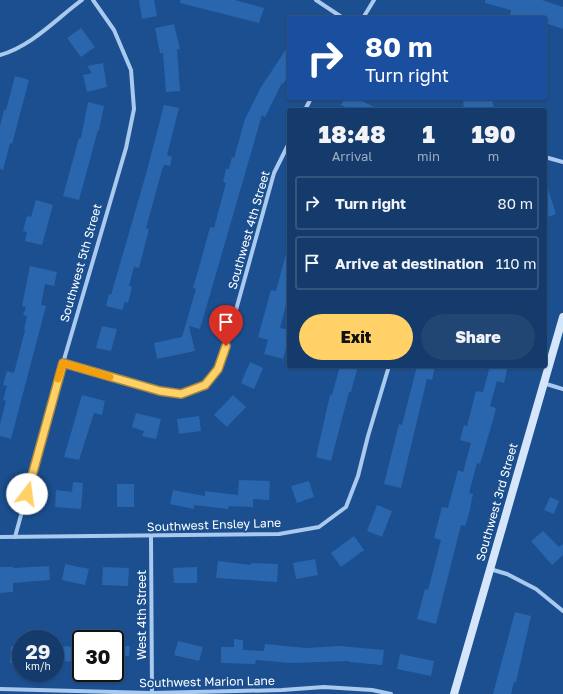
<!DOCTYPE html>
<html lang="en">
<head>
<meta charset="utf-8">
<style>
	:root { --surface:#143b6b; --page:#214673; --text:#f1f3f6; --muted:#9dadc1; --line:#33557e; --accent:#ffd166 }
	body { margin:0; font-family:"Golos Text",sans-serif; background:var(--page); color:var(--text); height:100vh; display:flex; flex-direction:column; font-size:15px; white-space:nowrap }
	* { box-sizing:border-box; margin:0 }
	p { font-size:13px; color:var(--muted) }
	.icon { flex:none; width:22px; height:22px; fill:none; stroke:currentColor; stroke-width:2; stroke-linecap:round; stroke-linejoin:round }
	.map { position:relative; flex:1; overflow:hidden }
	.details { position:absolute; left:287px; top:108px; width:260px; height:260px; display:flex; flex-direction:column; background:var(--surface); border-radius:4px; box-shadow:0 1px 3px #0004,0 0 0 1px var(--line) }
	.details>* { flex:none }
	.top-card { position:absolute; left:287px; top:16px; width:260px; height:84px; border-radius:4px; box-shadow:0 1px 3px #0004,0 0 0 1px var(--line); background:#1a4fa0; color:#fff; overflow:hidden }
	.speed { position:absolute; left:12px; top:630px; display:flex; gap:8px; font-size:20px; font-weight:700; text-align:center }
	.speed>* { display:grid; place-content:center; width:52px; height:52px; border-radius:50%; background:var(--surface); box-shadow:0 1px 3px #0004,0 0 0 1px var(--line); line-height:1 }
	.speed small { font-size:10px; font-weight:400 }
	.speed .limit { border:2px solid #111; border-radius:6px; background:#fff; color:#111 }
	.pin { position:absolute; display:grid; place-items:center; width:34px; height:34px; color:#fff; margin:-41px -17px; border-radius:50% 50% 50% 0; rotate:-45deg; box-shadow:0 0 4px #0007 }
	.pin .icon { rotate:45deg }
	.me { position:absolute; width:44px; margin:-22px; rotate:15deg; stroke-linejoin:round; filter:drop-shadow(0 0 3px #0008) }
	.turn { display:flex; align-items:center; gap:14px; height:84px; padding:0 12px; font-size:18px }
	.turn .icon { width:52px; height:52px; stroke-width:2.5 }
	.turn b { display:block; font-size:28px; line-height:34px }
	.eta { display:flex; justify-content:space-evenly; align-items:center; height:68px; text-align:center }
	.eta b { font-size:24px; font-weight:800; line-height:28px }
	.action { display:flex; gap:8px; margin-top:auto; padding:8px 12px }
	.action a { flex:1; height:46px; border-radius:24px; background:var(--accent); color:#111; font-size:16px; font-weight:800; line-height:46px; text-align:center }
	.action a+a { background:var(--page); color:var(--text) }
	ul { padding:0; list-style:none }
	li { display:flex; align-items:center; gap:12px; height:54px; margin:0 8px 6px; padding:0 4px; border:2px solid var(--line); border-radius:4px }
	li div { flex:1 }
	li b { display:block; font-size:15px }
	li em { font-style:normal }
	.map>svg:first-child { display:block }
</style>
</head>
<body>
<div class="map">
<svg width="563" height="694" viewBox="0 0 563 694">
	<rect width="100%" height="100%" fill="#1b4f8f"/>
	<!-- building -->
	<g fill="#2a66ad">
		<polygon points="139,0 154,0 157,16 142,19"/>
		<polygon points="180,0 235,0 264,8 259,23 180,3"/>
		<polygon points="485,0 542,0 563,7 563,29 545,23 545,18 518,18 510,16 511,10 485,3"/>
		<polygon points="174,24 180,49 177,49 180,91 166,92 163,53 160,53 155,28"/>
		<polygon points="81,28 95,47 81,57 67,38"/>
		<polygon points="289,45 289,75 283,84 282,83 265,117 262,115 200,329 189,326 195,351 157,359 154,343 182,337 196,289 193,288 200,264 210,227 214,228 226,183 223,182 226,169 229,169 232,157 234,158 245,119 261,87"/>
		<polygon points="103,63 107,87 87,92 83,75 92,73 87,66"/>
		<polygon points="15,76 29,80 12,144 10,143 3,170 0,169 0,126 4,110 6,110"/>
		<polygon points="345,98 363,98 362,101 380,110 352,110 341,105"/>
		<polygon points="463,98 492,98 494,110 464,110"/>
		<polygon points="88,102 104,106 99,130 98,130 79,200 63,196 79,138 81,138"/>
		<polygon points="164,105 179,108 167,155 172,157 170,166 164,165 162,170 146,228 149,229 139,268 134,267 129,286 132,287 128,303 125,302 122,310 106,306 109,294 111,295 146,174"/>
		<polygon points="547,186 556,214 545,218 545,187"/>
		<polygon points="36,200 53,205 42,245 25,241 27,232 23,231 27,216 31,217"/>
		<polygon points="286,254 289,254 289,293 280,328 289,330 289,338 283,359 264,354 268,340 258,337 271,290 276,291"/>
		<polygon points="30,266 57,272 54,286 45,284 41,305 46,306 11,439 0,436 0,424 6,401 3,400 7,386 3,385 7,371 14,373 25,330 24,329 27,316 23,315 26,307 22,306"/>
		<polygon points="102,326 117,329 111,351 96,348"/>
		<polygon points="250,362 263,368 254,389 241,383"/>
		<polygon points="340,366 358,366 351,392 349,392 331,461 316,457 330,395 332,395"/>
		<polygon points="417,366 435,366 432,380 427,379 401,488 384,484 399,424 402,425"/>
		<polygon points="490,366 508,366 504,383 497,381 490,406 496,408 493,420 480,464 477,463 469,493 473,494 469,514 465,526 461,525 436,624 417,619 425,589 428,590 441,540 434,538 442,507 448,508 458,470 463,472 471,443 460,440 464,425 467,426 476,391 483,392"/>
		<polygon points="82,395 105,401 102,415 94,413 79,460 64,457"/>
		<polygon points="233,395 246,407 227,427 214,415"/>
		<polygon points="136,413 161,419 156,439 142,436 144,431 132,427"/>
		<polygon points="199,416 201,431 179,434 177,419"/>
		<polygon points="239,480 270,481 269,500 253,499 253,507 229,506 228,509 194,505 194,509 170,504 173,490 205,496 205,491 238,495"/>
		<polygon points="309,481 314,497 297,503 291,486"/>
		<polygon points="73,482 83,483 81,509 55,507 56,490 72,492"/>
		<rect x="117" y="484" width="17" height="23"/>
		<polygon points="550,497 559,501 554,514 544,510"/>
		<polygon points="377,505 392,511 382,537 367,531"/>
		<polygon points="543,531 559,547 563,544 563,555 552,565 531,541"/>
		<polygon points="354,536 364,550 341,567 331,553"/>
		<polygon points="315,559 318,575 296,579 293,563"/>
		<polygon points="218,561 251,565 251,563 278,564 277,582 216,578"/>
		<polygon points="65,564 89,569 85,585 62,580"/>
		<polygon points="49,566 50,580 13,583 13,592 0,593 0,567 13,567 13,568"/>
		<polygon points="103,567 129,568 128,586 102,585"/>
		<polygon points="197,567 197,583 174,583 173,568"/>
		<polygon points="515,612 531,616 516,682 514,682 511,694 493,694"/>
		<polygon points="234,639 243,640 243,650 264,651 265,644 306,648 339,646 384,650 382,665 349,662 349,661 291,663 256,660 255,664 221,663 221,647 234,647"/>
		<polygon points="178,641 203,647 199,661 174,655"/>
		<polygon points="115,645 130,646 129,656 115,655"/>
		<polygon points="11,646 21,647 21,663 10,663"/>
		<polygon points="55,646 80,647 79,662 55,661"/>
		<polygon points="400,654 434,661 431,676 397,669"/>
	</g>
	<g fill="none" stroke-linecap="round" stroke-linejoin="round">
		<!-- minor -->
		<g stroke="#a9c9ee" stroke-width="4">
			<polyline points="316,0 343,18"/>
			<polyline points="363,18 374,0"/>
			<path d="M0 55C32 46 56 19 82 0"/>
			<polyline points="305,110 311,98"/>
			<polyline points="545,157 563,162"/>
			<polyline points="63,363 160,391 181,394 205,385 218,369 226,346 274,173 289,143"/>
			<polyline points="543,383 563,389"/>
			<polyline points="0,537 279,534 319,527 346,507 358,476 368,436 389,366"/>
			<polyline points="15,537 63,363 126,148 134,109 131,70 114,30 93,0"/>
			<polyline points="151,537 152,693"/>
			<polyline points="490,569 507,574 536,589 563,611"/>
			<polyline points="0,689 152,693 282,690 324,687 372,690 391,694"/>
		</g>
		<!-- secondary -->
		<polyline stroke="#d6e6fa" stroke-width="8" points="454,694 563,317"/>
	</g>
	<g fill="none" stroke-linecap="round" stroke-linejoin="round">
		<defs>
			<polyline id="route" points="27,494 63,363 160,391 181,394 205,385 218,369 226,346"/>
		</defs>
		<!-- route casing -->
		<use href="#route" stroke="#a68842" stroke-width="10"/>
		<!-- route -->
		<use href="#route" stroke="#ffd166" stroke-width="7"/>
		<!-- slow -->
		<polyline stroke="#f59e0b" stroke-width="7" points="58,379 63,363 110,377"/>
	</g>
	<g text-anchor="middle" stroke-width="4" stroke-linejoin="round" paint-order="stroke">
		<!-- street labels -->
		<g font-size="12" fill="#fff" stroke="#1b4f8f">
			<text transform="translate(249 230) rotate(-74)" y="4">Southwest 4th Street</text>
			<text transform="translate(81 263) rotate(-74)" y="4">Southwest 5th Street</text>
			<text transform="translate(497 502) rotate(-74)" y="4">Southwest 3rd Street</text>
			<text transform="translate(214 525) rotate(-2)" y="4">Southwest Ensley Lane</text>
			<text transform="translate(142 615) rotate(-90)" y="4">West 4th Street</text>
			<text transform="translate(207 682) rotate(-1)" y="4">Southwest Marion Lane</text>
		</g>
	</g>
</svg>
<div class="speed"><div>29<small>km/h</small></div><div class="limit">30</div></div>
<div class="pin" style="left:226px;top:346px;background:#d93025"><svg class="icon" aria-label="arrive" viewBox="0 0 24 24"><path d="M6 21V4h12l-3 4 3 4H6"/></svg></div>
<svg class="me" style="left:27px;top:494px" viewBox="-20 -20 40 40"><circle r="19" fill="#fff"/><path d="M0-13L10 11 0 6-10 11z" fill="#ffd166"/></svg>
<div class="top-card">
<div class="turn"><svg class="icon" aria-label="right" viewBox="0 0 24 24"><path d="M7 20v-9h11M14 6l5 5-5 5"/></svg><div><b>80 m</b>Turn right</div></div>
</div>
<section class="details">
<div class="eta">
<div><b>18:48</b><p>Arrival</p></div>
<div><b>1</b><p>min</p></div>
<div><b>190</b><p>m</p></div>
</div>
<ul>
<li><svg class="icon" aria-label="right" viewBox="0 0 24 24"><path d="M7 20v-9h11M14 6l5 5-5 5"/></svg><div><b>Turn right</b></div><em>80 m</em></li>
<li><svg class="icon" aria-label="arrive" viewBox="0 0 24 24"><path d="M6 21V4h12l-3 4 3 4H6"/></svg><div><b>Arrive at destination</b></div><em>110 m</em></li>
</ul>
<div class="action"><a>Exit</a><a>Share</a></div>
</section>
</div>
</body>
</html>
